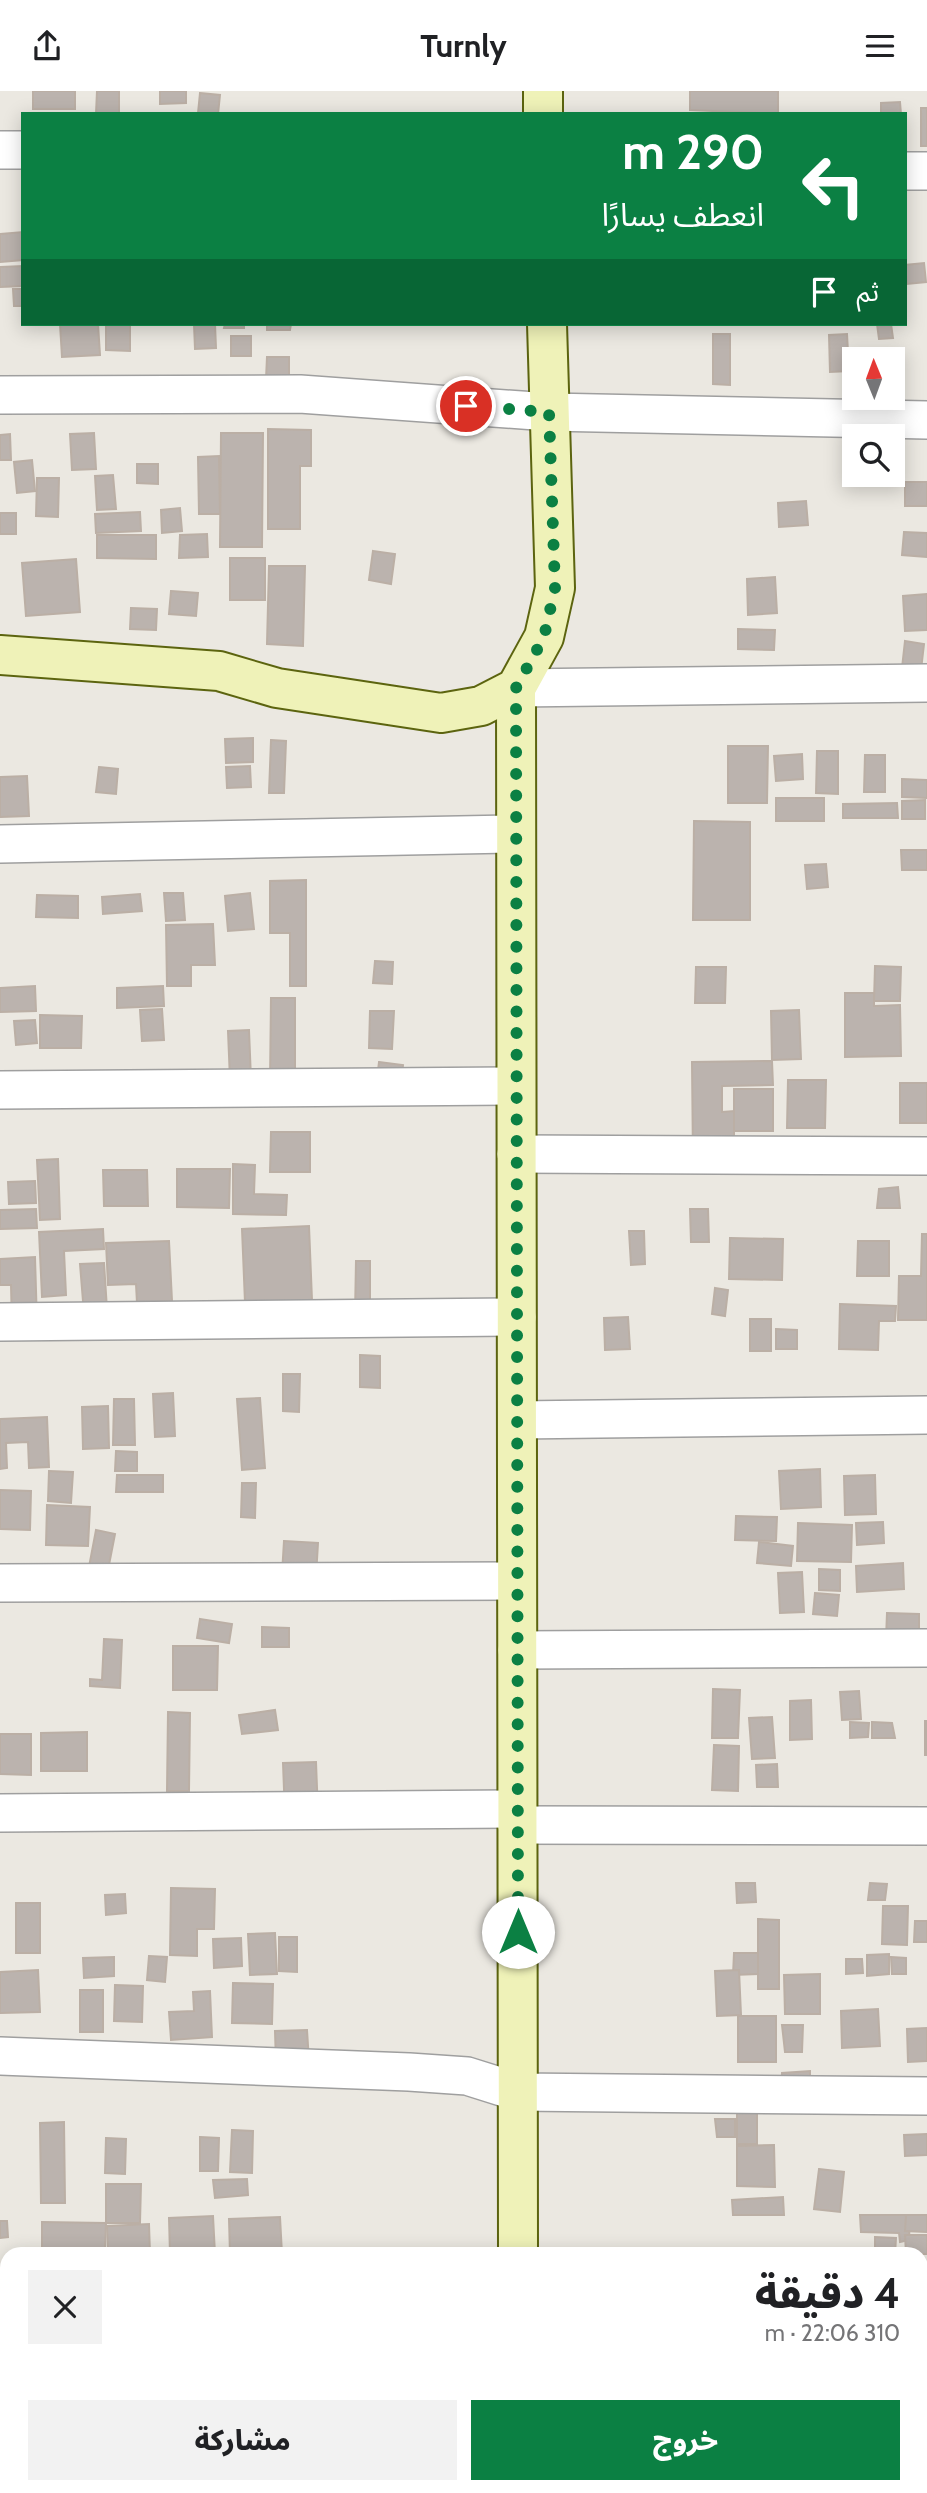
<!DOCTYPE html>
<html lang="ar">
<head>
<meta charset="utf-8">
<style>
	:root { --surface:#fff; --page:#f2f2f2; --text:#202124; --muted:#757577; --accent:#0b8043 }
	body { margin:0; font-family:Cabin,"Noto Sans Arabic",sans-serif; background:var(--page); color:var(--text); direction:rtl; height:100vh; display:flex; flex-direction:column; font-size:26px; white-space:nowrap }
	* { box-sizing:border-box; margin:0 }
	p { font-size:23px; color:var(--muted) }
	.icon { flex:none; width:38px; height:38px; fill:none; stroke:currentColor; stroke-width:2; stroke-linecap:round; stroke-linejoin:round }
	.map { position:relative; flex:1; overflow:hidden; direction:ltr }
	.panel { position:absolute; left:0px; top:2156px; width:928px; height:247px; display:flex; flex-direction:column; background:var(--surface); border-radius:21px 21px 0 0; box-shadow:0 4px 18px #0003; direction:rtl }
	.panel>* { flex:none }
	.banner { position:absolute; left:21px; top:21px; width:886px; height:214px; border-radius:0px; box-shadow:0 4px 18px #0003; direction:rtl; background:#0b8043; color:#fff; overflow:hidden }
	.needle { width:46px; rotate:359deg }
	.tools { position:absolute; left:842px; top:256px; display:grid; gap:14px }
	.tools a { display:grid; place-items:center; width:63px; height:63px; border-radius:0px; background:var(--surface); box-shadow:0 4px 18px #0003; font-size:35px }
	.pin { position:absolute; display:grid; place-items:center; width:60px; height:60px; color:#fff; margin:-30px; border:4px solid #fff; border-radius:50%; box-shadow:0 2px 7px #0007 }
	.me { position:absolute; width:77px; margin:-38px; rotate:0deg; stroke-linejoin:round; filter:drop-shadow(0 0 5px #0008) }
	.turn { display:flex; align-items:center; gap:24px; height:147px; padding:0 28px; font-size:32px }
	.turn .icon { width:91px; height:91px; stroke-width:2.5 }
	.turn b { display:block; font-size:49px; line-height:60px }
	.then { display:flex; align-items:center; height:66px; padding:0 28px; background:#0003; gap:14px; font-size:26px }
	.round { display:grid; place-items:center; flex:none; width:74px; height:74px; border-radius:0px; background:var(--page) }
	.overview { display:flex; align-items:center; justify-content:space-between; height:119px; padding:0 28px }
	h1 { font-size:42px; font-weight:800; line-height:52px }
	.cta { display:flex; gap:14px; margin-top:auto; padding:14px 28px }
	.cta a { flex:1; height:80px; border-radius:0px; background:var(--accent); color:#fff; font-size:28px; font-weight:800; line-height:80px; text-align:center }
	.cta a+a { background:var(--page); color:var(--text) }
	header { display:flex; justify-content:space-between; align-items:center; height:91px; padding:0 28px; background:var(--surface); font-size:32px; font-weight:800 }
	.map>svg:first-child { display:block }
</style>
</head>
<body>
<header><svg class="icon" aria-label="menu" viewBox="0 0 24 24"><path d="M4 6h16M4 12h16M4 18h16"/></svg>Turnly<svg class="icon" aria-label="share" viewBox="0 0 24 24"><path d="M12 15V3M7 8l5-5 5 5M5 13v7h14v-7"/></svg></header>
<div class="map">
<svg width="927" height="2402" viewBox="0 0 927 2402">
	<rect width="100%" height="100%" fill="#ebe8e1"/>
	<!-- building -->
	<g fill="#bbb3ae" stroke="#bbafa5" stroke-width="2">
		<rect x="33" y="0" width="42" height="18"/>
		<polygon points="97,0 119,0 119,23 96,23"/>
		<polygon points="160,0 186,0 186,12 160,13"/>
		<polygon points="690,0 778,0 778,23 690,19"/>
		<polygon points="200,2 220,4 218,23 198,22"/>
		<polygon points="900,11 901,23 881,23 881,12"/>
		<rect x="921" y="17" width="6" height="38"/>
		<polygon points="23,141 23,169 0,171 0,143"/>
		<polygon points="924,172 926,191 907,193 905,174"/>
		<polygon points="23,175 23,195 0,196 0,176"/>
		<polygon points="13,198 23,198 23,215 14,215"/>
		<polygon points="60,233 98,233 100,264 62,266"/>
		<polygon points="106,233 130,233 130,260 106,259"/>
		<polygon points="194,233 215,233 216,257 195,258"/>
		<polygon points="225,233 244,233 244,237 224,237"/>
		<polygon points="267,233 291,233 290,239 267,239"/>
		<polygon points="877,233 891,233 893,247 879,248"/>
		<polygon points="713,243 730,243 730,294 713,293"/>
		<polygon points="847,243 849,280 830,281 829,244"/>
		<rect x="231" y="245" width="20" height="20"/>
		<polygon points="267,266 289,266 289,288 266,288"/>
		<polygon points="268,338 311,339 311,375 300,375 300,438 268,438"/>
		<polygon points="94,342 96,378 72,379 70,343"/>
		<polygon points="221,342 263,342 262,456 220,456"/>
		<polygon points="10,343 11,369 0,369 0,344"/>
		<polygon points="219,365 220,423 199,423 198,366"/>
		<polygon points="32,369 35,400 17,402 14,371"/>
		<polygon points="137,373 158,373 158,393 137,392"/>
		<polygon points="113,384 116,418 97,419 95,385"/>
		<polygon points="37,387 59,387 58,426 36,425"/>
		<rect x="905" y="391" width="22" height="24"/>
		<polygon points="806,410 808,434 779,436 778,412"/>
		<polygon points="180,417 182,440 162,442 161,419"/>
		<polygon points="140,421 141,440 96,442 95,423"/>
		<rect x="0" y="422" width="16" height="21"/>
		<polygon points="904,441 927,442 927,466 902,464"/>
		<polygon points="207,443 208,466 179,467 180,444"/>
		<polygon points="97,444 156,444 156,468 97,467"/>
		<polygon points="373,460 395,463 391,493 369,489"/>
		<rect x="230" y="467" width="35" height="42"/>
		<polygon points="76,468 80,521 26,525 22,472"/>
		<polygon points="269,475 305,475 303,555 267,553"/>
		<polygon points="775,486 777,522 748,524 747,488"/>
		<polygon points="171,500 198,502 196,525 169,523"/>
		<polygon points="927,503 927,539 905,540 903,505"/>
		<polygon points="131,517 157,518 156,539 130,538"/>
		<polygon points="738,538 775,539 774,559 738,558"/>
		<polygon points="905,550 924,553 921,579 902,577"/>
		<polygon points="253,647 253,671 226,672 225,648"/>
		<polygon points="271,649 286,650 284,702 269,702"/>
		<polygon points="728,655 768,655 767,712 728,712"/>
		<polygon points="817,660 838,660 838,703 816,702"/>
		<polygon points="802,663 803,688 776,690 774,665"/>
		<polygon points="865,664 885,664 885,701 864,701"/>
		<polygon points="250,675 251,696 227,697 226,676"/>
		<polygon points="99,676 118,678 116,703 96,701"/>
		<polygon points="27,685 29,725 0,726 0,686"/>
		<polygon points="902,688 927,689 927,707 902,706"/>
		<rect x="776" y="707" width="48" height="23"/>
		<polygon points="925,709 925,728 902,728 902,710"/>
		<polygon points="897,712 898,727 843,727 843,713"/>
		<polygon points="694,730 750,731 750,829 693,829"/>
		<polygon points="901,759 927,759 927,779 902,779"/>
		<polygon points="826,773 828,796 807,798 805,774"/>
		<polygon points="306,789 306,895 290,895 290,842 270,842 270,790"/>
		<polygon points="164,802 183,802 185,829 166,830"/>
		<polygon points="250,802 254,838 228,840 225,805"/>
		<polygon points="140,803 142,820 103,823 102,806"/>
		<polygon points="37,804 78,805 78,827 36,826"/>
		<polygon points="213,833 215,874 191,874 191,895 167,895 166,834"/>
		<polygon points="375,870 393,871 392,893 373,892"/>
		<polygon points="875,875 901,876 900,910 874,910"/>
		<polygon points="696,876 726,876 725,912 695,912"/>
		<polygon points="35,895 36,920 0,921 0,897"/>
		<polygon points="163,895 164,915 117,917 117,897"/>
		<polygon points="845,902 874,902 874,915 900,914 901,965 845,966"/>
		<polygon points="271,907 295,907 295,992 270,991"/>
		<polygon points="162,918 164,949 142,950 140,919"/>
		<polygon points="799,919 801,968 772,969 771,920"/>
		<polygon points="370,920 394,920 392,958 369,957"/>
		<polygon points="40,924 82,925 81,957 40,957"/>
		<polygon points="35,929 37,952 16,954 14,930"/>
		<polygon points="249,939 251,988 230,989 228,940"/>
		<polygon points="772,970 773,994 722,995 722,1021 734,1020 734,1069 693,1069 692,971"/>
		<polygon points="379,971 403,974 401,991 377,988"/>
		<polygon points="788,989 826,989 825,1037 787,1037"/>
		<rect x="900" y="992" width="27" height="40"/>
		<rect x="734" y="998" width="39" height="42"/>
		<polygon points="271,1041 310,1041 310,1081 270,1081"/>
		<polygon points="58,1068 60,1128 40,1129 37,1069"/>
		<polygon points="233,1073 255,1074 254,1103 287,1104 286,1124 233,1123"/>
		<polygon points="177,1078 230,1078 229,1117 177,1116"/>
		<polygon points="103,1079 147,1079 148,1115 104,1115"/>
		<polygon points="35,1090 36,1112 9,1113 8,1091"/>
		<polygon points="898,1096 900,1117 877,1117 879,1098"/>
		<polygon points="36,1118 37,1137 0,1138 0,1119"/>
		<polygon points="690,1118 708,1118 709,1151 691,1151"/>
		<polygon points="309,1135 313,1234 246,1236 242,1138"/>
		<polygon points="103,1138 104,1158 64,1160 66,1204 42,1206 39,1141"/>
		<polygon points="629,1140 644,1140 645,1173 631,1174"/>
		<polygon points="922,1143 927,1143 927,1229 898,1229 899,1185 921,1185"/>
		<polygon points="730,1147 783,1148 782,1189 729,1188"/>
		<polygon points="169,1150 172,1210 137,1212 136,1193 108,1194 106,1152"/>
		<polygon points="858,1150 889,1150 889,1185 857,1185"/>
		<polygon points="35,1166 37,1233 12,1234 11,1194 0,1194 0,1168"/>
		<polygon points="356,1170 370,1170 370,1223 355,1223"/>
		<polygon points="104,1172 108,1234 85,1235 80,1173"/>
		<polygon points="715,1197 728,1199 725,1225 712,1223"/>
		<polygon points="840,1213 896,1215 895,1230 879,1230 878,1259 839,1258"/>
		<polygon points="628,1226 630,1258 605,1259 604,1227"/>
		<rect x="750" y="1228" width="21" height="32"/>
		<polygon points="776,1238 797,1239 797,1258 776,1258"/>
		<polygon points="360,1264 380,1265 380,1297 360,1296"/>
		<polygon points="283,1283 300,1283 299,1321 283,1320"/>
		<polygon points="173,1302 175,1345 155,1346 153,1303"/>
		<polygon points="260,1307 265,1377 242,1379 237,1308"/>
		<polygon points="114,1308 134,1308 135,1354 113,1354"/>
		<polygon points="108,1315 109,1357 83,1358 82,1316"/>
		<polygon points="47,1326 49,1376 29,1377 28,1351 6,1352 7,1377 0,1378 0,1328"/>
		<polygon points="116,1360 137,1361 137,1380 115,1380"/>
		<polygon points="820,1378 821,1416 781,1418 779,1380"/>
		<polygon points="49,1380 73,1381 71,1412 48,1410"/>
		<polygon points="117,1384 163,1384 163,1401 116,1401"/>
		<polygon points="875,1384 876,1423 845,1424 844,1385"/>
		<polygon points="242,1392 256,1392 255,1427 241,1426"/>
		<polygon points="0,1399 31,1400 30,1439 0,1438"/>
		<polygon points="47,1414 90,1416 88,1455 46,1454"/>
		<polygon points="736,1425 777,1426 776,1450 735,1449"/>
		<polygon points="883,1431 884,1452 857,1454 856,1432"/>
		<polygon points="798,1432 852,1434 851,1471 797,1470"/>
		<polygon points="96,1439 115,1443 108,1479 89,1476"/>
		<polygon points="284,1450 318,1452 316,1485 282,1483"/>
		<polygon points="759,1451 793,1455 791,1475 757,1472"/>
		<polygon points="903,1472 904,1498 857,1501 856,1475"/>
		<polygon points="819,1478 840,1479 840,1500 819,1499"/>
		<polygon points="802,1481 804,1521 780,1522 778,1482"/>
		<polygon points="815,1502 839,1504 837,1525 813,1523"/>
		<polygon points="887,1522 919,1523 919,1548 886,1548"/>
		<polygon points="200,1528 232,1533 229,1552 197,1547"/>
		<polygon points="262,1536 289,1537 289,1556 262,1556"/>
		<polygon points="104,1548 122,1549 120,1597 90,1595 90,1588 102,1589"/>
		<polygon points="173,1555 218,1555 217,1599 173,1599"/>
		<polygon points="713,1598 740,1599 738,1647 712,1647"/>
		<polygon points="859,1600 861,1628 842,1629 840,1601"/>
		<polygon points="811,1609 812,1648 790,1649 790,1610"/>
		<polygon points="275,1619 278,1639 242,1643 239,1624"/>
		<polygon points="168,1621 190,1622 189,1700 167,1700"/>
		<polygon points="772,1626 775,1667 752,1668 749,1627"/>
		<rect x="925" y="1630" width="2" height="34"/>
		<polygon points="850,1631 869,1632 868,1646 850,1647"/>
		<polygon points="872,1631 892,1632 895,1647 872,1647"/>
		<polygon points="87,1641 87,1680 41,1680 41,1642"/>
		<polygon points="0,1643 31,1643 31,1684 0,1683"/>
		<polygon points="714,1654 739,1655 738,1700 712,1699"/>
		<polygon points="316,1671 318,1723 285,1725 283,1672"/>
		<polygon points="777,1673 778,1696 757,1696 756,1674"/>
		<polygon points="736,1792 755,1792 756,1811 737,1812"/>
		<polygon points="870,1792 887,1793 885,1809 868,1809"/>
		<polygon points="171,1797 215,1798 214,1838 197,1838 197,1865 170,1864"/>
		<polygon points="125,1803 126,1822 106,1824 105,1804"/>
		<rect x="16" y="1812" width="24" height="50"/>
		<polygon points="883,1815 908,1815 907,1854 882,1853"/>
		<polygon points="758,1828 779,1829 779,1898 758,1898"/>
		<polygon points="915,1830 927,1830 927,1851 914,1851"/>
		<polygon points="275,1842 277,1883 250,1884 248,1843"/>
		<polygon points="279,1846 297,1846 297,1881 279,1880"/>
		<polygon points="241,1847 242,1875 214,1877 213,1848"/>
		<polygon points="734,1862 758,1862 758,1883 733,1884"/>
		<polygon points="889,1863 889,1883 867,1885 867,1864"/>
		<polygon points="149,1865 167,1866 165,1891 147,1889"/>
		<polygon points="114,1866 114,1885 84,1887 83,1867"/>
		<polygon points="891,1866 906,1867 906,1883 892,1883"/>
		<polygon points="846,1868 862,1868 863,1882 846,1883"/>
		<polygon points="38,1879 40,1921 0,1922 0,1881"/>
		<polygon points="739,1879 741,1924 717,1925 715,1880"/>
		<polygon points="820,1883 820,1923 785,1923 784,1884"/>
		<polygon points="233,1892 273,1893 272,1933 232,1932"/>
		<polygon points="115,1894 143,1895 142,1931 114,1930"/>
		<rect x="80" y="1899" width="23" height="42"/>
		<polygon points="210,1900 212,1946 171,1949 169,1921 194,1920 193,1901"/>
		<polygon points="878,1918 880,1955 842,1957 841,1920"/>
		<rect x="738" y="1925" width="38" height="46"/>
		<polygon points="782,1934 803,1934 802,1961 785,1961"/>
		<polygon points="927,1937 927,1970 908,1971 907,1938"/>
		<polygon points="307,1939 309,1970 276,1972 275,1940"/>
		<polygon points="810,1980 810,1995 781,1995 782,1982"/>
		<polygon points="737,2021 757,2022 757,2053 737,2053"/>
		<polygon points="715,2028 735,2028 735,2046 717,2046"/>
		<polygon points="64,2031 65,2112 41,2112 40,2032"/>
		<polygon points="232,2039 253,2040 252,2082 230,2081"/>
		<polygon points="927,2043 927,2064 905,2065 904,2044"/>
		<polygon points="200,2046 219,2047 218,2080 200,2080"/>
		<polygon points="106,2047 126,2048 125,2083 105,2082"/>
		<polygon points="774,2054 775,2096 737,2095 737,2055"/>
		<polygon points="819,2078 844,2081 840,2121 814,2118"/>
		<polygon points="247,2088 248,2104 215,2107 213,2089"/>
		<polygon points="106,2093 141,2093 140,2132 106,2132"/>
		<polygon points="783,2106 784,2124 733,2124 732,2109"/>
		<polygon points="860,2124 910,2124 909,2149 900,2151 899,2142 861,2141"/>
		<polygon points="906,2124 927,2124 927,2141 905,2140"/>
		<polygon points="213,2125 215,2163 170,2163 169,2127"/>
		<polygon points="280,2126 282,2163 230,2163 229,2128"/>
		<polygon points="0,2130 7,2130 8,2146 0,2147"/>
		<polygon points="42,2131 106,2132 105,2157 82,2157 82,2163 42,2163"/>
		<polygon points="149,2133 150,2163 108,2163 107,2135"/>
		<polygon points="905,2144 927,2144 927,2163 906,2163"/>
		<polygon points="875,2146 896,2147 895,2163 875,2163"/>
		<polygon points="920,2218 927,2218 927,2236 920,2235"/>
		<polygon points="0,2369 7,2369 7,2396 42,2396 42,2402 0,2402"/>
		<rect x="82" y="2396" width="24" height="2"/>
		<polygon points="143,2396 169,2396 170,2402 145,2402"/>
		<rect x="185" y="2396" width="44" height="6"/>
		<rect x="231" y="2396" width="18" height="5"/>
		<rect x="711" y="2396" width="22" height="6"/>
		<rect x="890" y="2396" width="29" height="3"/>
	</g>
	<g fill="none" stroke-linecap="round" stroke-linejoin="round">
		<defs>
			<g id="street">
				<polyline points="0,59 23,59"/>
				<polyline points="905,80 927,80"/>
				<polyline points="0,304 300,303 549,321 927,329"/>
				<polyline points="516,597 927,592"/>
				<polyline points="0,753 516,743"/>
				<polyline points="0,999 516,995"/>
				<polyline points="516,1063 927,1065"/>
				<polyline points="0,1231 517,1226"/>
				<polyline points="517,1329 927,1324"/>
				<polyline points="0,1492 517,1490"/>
				<polyline points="517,1559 927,1557"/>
				<polyline points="0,1722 517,1718"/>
				<polyline points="517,1734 927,1735"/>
				<polyline points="0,1965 409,1981 467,1985 518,2001 927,2005"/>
				<polyline points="0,2210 7,2210"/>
				<polyline points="920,2252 927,2252"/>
			</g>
			<g id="secondary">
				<polyline points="543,23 543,0"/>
				<polyline points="0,564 219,580 277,597 441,622 481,615 516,597 544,546 555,497 547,233"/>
				<polyline points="516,597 518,2163"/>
				<polyline points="518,2396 518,2402"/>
			</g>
		</defs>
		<!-- street casing -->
		<use href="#street" stroke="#9f9f9f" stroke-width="40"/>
		<!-- secondary casing -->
		<use href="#secondary" stroke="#5c640f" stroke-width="42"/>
		<!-- street -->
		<use href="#street" stroke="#fff" stroke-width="37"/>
		<!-- secondary -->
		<use href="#secondary" stroke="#eff2b8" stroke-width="38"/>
	</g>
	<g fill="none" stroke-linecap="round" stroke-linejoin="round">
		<!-- route -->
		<polyline stroke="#0b8043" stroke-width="12" stroke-dasharray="0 21.6" points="466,315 549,321 555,497 544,546 516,597 518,1841"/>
	</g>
</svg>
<div class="tools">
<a><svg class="needle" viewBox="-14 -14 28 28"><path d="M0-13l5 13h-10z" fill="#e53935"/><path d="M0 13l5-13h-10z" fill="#757577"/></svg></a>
<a><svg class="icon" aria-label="search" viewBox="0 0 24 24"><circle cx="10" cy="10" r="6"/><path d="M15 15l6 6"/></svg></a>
</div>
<div class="pin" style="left:466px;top:315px;background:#d93025"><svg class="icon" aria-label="arrive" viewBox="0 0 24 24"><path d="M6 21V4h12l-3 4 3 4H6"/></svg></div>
<svg class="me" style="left:518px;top:1841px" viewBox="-20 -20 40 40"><circle r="19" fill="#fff"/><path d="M0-13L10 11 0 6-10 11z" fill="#0b8043"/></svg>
<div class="banner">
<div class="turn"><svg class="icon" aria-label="left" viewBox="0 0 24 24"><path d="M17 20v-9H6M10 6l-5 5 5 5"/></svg><div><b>290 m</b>انعطف يسارًا</div></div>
<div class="then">ثم<svg class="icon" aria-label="arrive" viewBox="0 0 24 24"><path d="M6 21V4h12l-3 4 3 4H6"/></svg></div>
</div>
<section class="panel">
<div class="overview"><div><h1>4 دقيقة</h1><p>310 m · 22:06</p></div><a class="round"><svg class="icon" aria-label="close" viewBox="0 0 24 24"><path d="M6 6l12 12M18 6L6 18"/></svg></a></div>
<div class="cta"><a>خروج</a><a>مشاركة</a></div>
</section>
</div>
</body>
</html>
